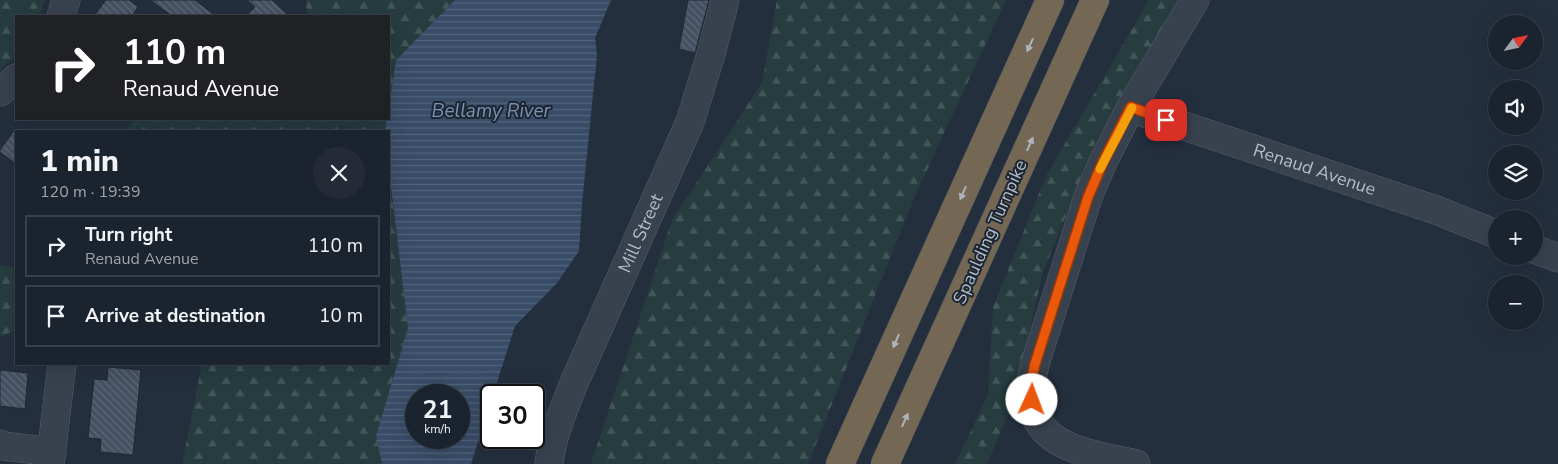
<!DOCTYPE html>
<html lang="en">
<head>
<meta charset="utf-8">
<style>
	:root { --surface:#1b232e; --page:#242b36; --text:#f1f3f6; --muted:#a0a4aa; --line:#39404a }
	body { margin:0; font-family:"Nunito Sans",sans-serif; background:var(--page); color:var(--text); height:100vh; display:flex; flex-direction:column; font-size:19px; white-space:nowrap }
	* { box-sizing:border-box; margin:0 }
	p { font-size:16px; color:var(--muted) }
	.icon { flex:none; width:28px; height:28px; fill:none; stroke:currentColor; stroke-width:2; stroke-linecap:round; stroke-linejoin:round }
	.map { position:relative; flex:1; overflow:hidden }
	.drawer { position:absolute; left:15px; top:130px; width:375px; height:235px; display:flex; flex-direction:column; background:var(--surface); border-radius:0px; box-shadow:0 5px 20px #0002,0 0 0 1px var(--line) }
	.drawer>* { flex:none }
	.hud { position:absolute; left:15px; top:15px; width:375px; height:105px; border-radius:0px; box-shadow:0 5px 20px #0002,0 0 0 1px var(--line); background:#202124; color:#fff; overflow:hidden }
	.needle { width:32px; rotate:57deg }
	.tools { position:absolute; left:1488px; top:15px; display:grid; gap:10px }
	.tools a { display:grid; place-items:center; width:55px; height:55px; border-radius:50%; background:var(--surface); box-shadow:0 5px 20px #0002,0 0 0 1px var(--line); font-size:25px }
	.speed { position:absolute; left:405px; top:384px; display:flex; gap:10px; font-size:25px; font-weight:700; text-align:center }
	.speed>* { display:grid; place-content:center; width:65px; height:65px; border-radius:50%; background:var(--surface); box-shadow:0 5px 20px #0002,0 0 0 1px var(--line); line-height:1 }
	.speed small { font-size:12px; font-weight:400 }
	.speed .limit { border:2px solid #111; border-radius:8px; background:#fff; color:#111 }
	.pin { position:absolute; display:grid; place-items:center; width:42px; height:42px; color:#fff; margin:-21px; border-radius:10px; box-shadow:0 2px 8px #0006 }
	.me { position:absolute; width:55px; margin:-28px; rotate:2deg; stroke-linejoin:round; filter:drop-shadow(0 0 4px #0008) }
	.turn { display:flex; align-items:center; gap:18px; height:105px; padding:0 25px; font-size:22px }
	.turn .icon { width:65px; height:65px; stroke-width:2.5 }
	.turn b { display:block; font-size:35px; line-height:42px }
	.round { display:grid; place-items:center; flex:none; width:52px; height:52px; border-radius:26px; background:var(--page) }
	.overview { display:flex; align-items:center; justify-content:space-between; height:85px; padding:0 25px }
	h1 { font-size:30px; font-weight:800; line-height:38px }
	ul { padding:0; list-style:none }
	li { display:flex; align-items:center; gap:15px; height:62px; margin:0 10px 8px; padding:0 15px; border:2px solid var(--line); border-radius:0px }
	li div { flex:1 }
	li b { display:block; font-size:19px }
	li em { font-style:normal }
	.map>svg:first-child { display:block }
</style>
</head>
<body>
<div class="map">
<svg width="1558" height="464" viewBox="0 0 1558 464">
	<defs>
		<pattern id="forest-firs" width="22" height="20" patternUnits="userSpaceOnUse" patternTransform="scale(1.25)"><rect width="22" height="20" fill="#263c3f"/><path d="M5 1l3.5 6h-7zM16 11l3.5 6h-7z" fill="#435659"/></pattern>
		<pattern id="water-rules" width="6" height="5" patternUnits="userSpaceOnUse" patternTransform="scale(1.25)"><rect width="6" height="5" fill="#394c67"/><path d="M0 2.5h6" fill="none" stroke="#53647b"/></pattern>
		<pattern id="building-back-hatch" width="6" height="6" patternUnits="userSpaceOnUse" patternTransform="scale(1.25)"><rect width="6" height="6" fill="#455162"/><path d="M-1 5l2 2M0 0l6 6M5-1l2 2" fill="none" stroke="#5d6877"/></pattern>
	</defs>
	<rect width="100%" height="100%" fill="#242f3e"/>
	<!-- forest -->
	<g fill="url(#forest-firs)">
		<polygon points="0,0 45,0 39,16 16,16 16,56 0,70"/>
		<polygon points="306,0 455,0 396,60 389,108 389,16 307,16"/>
		<polygon points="777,0 1006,0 914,198 808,464 592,464 591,463 672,220 762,83"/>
		<polygon points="1148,0 1185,0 1097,139 1042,275 1016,395 987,464 955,464 988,395 993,307 1046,176 1141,14"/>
		<polygon points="135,119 387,119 385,131 125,131"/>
		<polygon points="389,170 408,328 376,436 382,464 182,464 202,364 389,364"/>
		<polygon points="0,265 16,268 16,330 0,337"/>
	</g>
	<!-- water -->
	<path fill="url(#water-rules)" fill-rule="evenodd" d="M455 0H611L595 38 597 55 582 204 579 251 557 283 515 326 493 395H491V400L471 464H382L376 436 408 328 389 170V131H385L387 119H389V108L396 60ZM416 395H459V438H416Z"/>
	<!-- building -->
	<g fill="url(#building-back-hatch)" stroke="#1f2835">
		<polygon points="106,0 129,0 138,7 132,16 94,16"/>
		<polygon points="150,0 195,0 216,16 172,16"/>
		<polygon points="247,0 272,0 289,16 246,16 255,7"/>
		<polygon points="688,0 709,0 695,53 679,49"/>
		<polygon points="16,128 16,164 0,152 0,150"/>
		<polygon points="108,367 141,370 133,455 100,452 101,439 88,438 94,379 107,380"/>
		<polygon points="0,370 28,373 25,409 0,406"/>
	</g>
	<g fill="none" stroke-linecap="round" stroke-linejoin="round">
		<defs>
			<g id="minor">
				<polyline points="61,16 66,0"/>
				<polyline points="0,92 16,78"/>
				<path id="s1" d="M1131 107 1148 114 1436 210 1496 234"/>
				<polyline points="1534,249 1558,258"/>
				<polyline points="0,444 4,446 52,452"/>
				<polyline points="50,464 62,364"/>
				<path id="s2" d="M549 464C552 435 564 409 574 383L690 122 711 54 725 0"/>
				<path d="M1136 464C1088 453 1025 448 1031 383 1032 376 1034 370 1035 364L1088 197 1103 162 1131 107 1195 0"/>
			</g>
			<g id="highway">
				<polyline points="840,464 1050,0"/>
				<polyline points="885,464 1095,0"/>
			</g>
		</defs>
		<!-- minor casing -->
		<use href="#minor" stroke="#565f6c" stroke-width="29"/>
		<!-- highway casing -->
		<use href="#highway" stroke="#434c59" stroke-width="29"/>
		<!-- minor -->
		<use href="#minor" stroke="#38414e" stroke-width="28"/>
		<!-- highway -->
		<use href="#highway" stroke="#746855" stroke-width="28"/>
	</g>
	<!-- one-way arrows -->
	<defs><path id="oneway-solid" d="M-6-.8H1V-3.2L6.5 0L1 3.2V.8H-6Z" transform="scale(1.25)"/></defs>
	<g fill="#aeb4bd">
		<use href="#oneway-solid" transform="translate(1030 45) rotate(114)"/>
		<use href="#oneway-solid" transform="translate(1030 144) rotate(-66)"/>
		<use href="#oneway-solid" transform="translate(963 193) rotate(114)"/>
		<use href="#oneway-solid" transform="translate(896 341) rotate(114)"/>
		<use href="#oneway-solid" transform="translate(905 420) rotate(-66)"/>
	</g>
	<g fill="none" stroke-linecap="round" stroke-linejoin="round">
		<defs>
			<polyline id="route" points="1032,400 1031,382 1035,364 1088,197 1103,162 1131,107 1166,120"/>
		</defs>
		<!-- route casing -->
		<use href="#route" stroke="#983908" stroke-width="12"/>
		<!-- route -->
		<use href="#route" stroke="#ea580c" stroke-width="9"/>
		<!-- slow -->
		<polyline stroke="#f59e0b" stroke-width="9" points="1100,169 1132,108"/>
	</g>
	<g text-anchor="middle" stroke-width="4" stroke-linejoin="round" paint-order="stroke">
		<!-- street labels -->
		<g font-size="18" fill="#b4bcc9" stroke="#1d2633">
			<text dy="6" stroke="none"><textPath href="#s1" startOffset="194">Renaud Avenue</textPath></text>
			<text transform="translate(990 232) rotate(-66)" y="6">Spaulding Turnpike</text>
			<text dy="6" stroke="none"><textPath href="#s2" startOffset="249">Mill Street</textPath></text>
		</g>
		<!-- water labels -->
		<g font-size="19" font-style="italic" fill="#7c92b1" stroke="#1d2633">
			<text x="491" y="117">Bellamy River</text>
		</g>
	</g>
</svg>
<div class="tools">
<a><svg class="needle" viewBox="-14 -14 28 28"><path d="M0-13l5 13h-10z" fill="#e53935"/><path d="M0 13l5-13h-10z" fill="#a0a4aa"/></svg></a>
<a><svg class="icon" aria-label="sound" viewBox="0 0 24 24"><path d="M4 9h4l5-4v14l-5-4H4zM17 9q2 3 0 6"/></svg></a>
<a><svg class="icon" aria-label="layers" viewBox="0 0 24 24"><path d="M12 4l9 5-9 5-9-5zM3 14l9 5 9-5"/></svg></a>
<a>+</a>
<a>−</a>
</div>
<div class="speed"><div>21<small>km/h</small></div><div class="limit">30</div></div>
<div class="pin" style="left:1166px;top:120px;background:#d93025"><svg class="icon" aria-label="arrive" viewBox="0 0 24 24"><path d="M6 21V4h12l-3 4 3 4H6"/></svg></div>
<svg class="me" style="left:1032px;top:400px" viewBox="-20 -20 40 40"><circle r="19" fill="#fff"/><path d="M0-13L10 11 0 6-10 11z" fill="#ea580c"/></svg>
<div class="hud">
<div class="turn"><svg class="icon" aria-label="right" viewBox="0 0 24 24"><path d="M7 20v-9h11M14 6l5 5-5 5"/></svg><div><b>110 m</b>Renaud Avenue</div></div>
</div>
<section class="drawer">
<div class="overview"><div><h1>1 min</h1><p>120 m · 19:39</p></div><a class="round"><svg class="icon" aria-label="close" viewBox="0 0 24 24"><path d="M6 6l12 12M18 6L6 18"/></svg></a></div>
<ul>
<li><svg class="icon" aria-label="right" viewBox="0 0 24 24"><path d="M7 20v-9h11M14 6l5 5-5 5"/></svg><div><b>Turn right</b><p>Renaud Avenue</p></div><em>110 m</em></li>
<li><svg class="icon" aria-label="arrive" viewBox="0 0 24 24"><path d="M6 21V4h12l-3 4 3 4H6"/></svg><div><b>Arrive at destination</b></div><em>10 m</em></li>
</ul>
</section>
</div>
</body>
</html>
